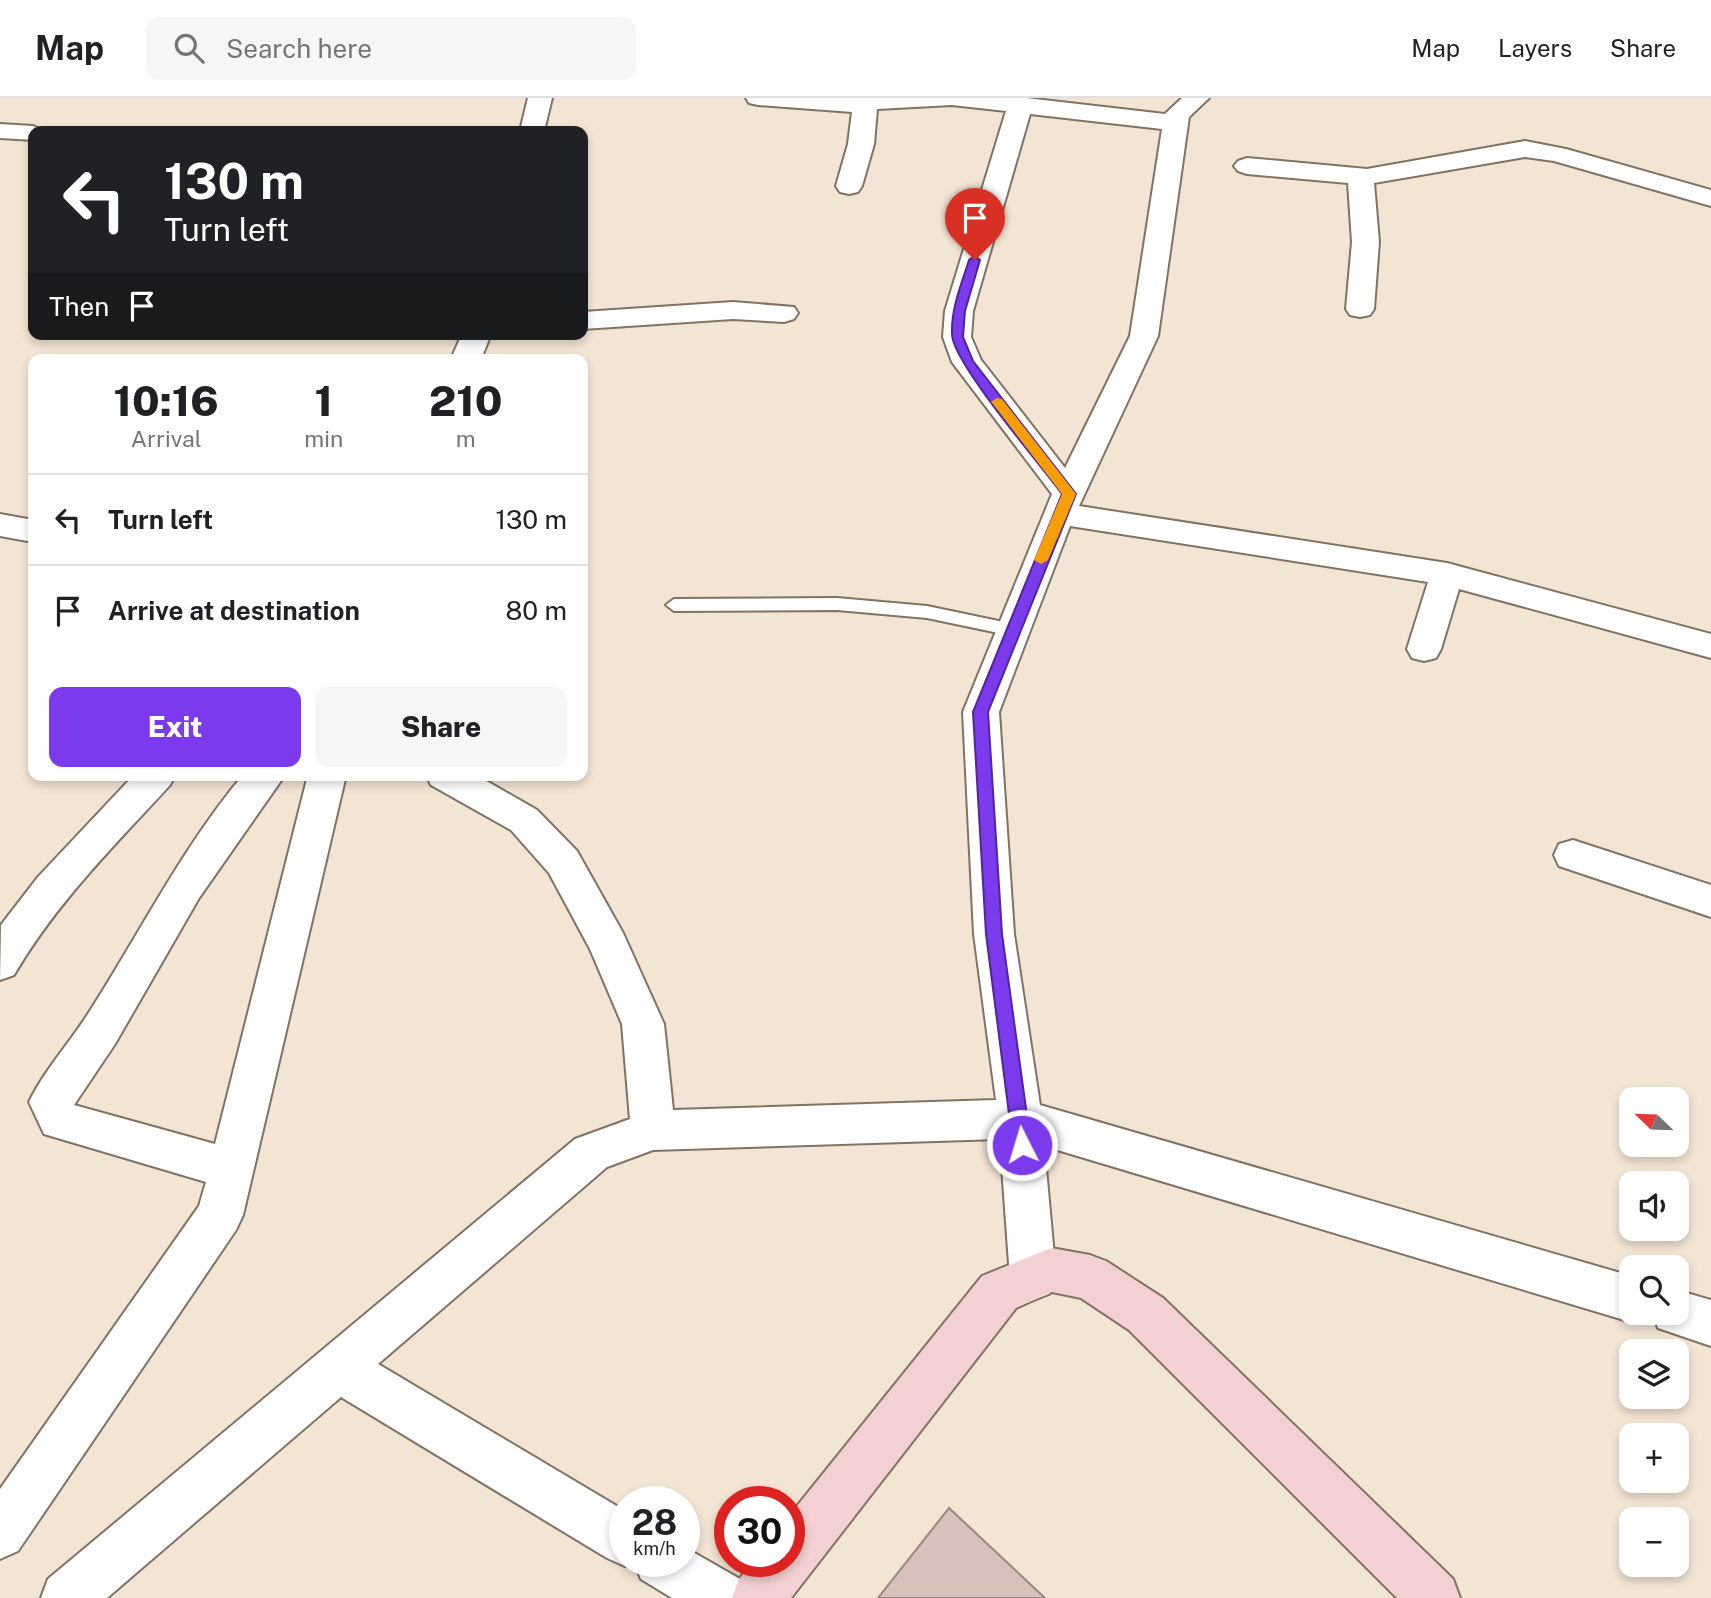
<!DOCTYPE html>
<html lang="en">
<head>
<meta charset="utf-8">
<style>
	:root { --surface:#fff; --page:#f6f6f6; --text:#202124; --muted:#757577; --line:#e0e0e0; --accent:#7c3aed }
	body { margin:0; font-family:"Public Sans",sans-serif; background:var(--page); color:var(--text); height:100vh; display:flex; flex-direction:column; font-size:26px; white-space:nowrap }
	* { box-sizing:border-box; margin:0 }
	p { font-size:23px; color:var(--muted) }
	.icon { flex:none; width:38px; height:38px; fill:none; stroke:currentColor; stroke-width:2; stroke-linecap:round; stroke-linejoin:round }
	.map { position:relative; flex:1; overflow:hidden }
	.side { position:absolute; left:28px; top:256px; width:560px; height:427px; display:flex; flex-direction:column; background:var(--surface); border-radius:14px; box-shadow:0 4px 10px #0003 }
	.side>* { flex:none }
	.hud { position:absolute; left:28px; top:28px; width:560px; height:214px; border-radius:14px; box-shadow:0 4px 10px #0003; background:#202124; color:#fff; overflow:hidden }
	.needle { width:46px; rotate:293deg }
	.buttons { position:absolute; left:1619px; top:989px; display:grid; gap:14px }
	.buttons a { display:grid; place-items:center; width:70px; height:70px; border-radius:14px; background:var(--surface); box-shadow:0 4px 10px #0003; font-size:35px }
	.speed { position:absolute; left:609px; top:1388px; display:flex; gap:14px; font-size:35px; font-weight:700; text-align:center }
	.speed>* { display:grid; place-content:center; width:91px; height:91px; border-radius:50%; background:var(--surface); box-shadow:0 4px 10px #0003; line-height:1 }
	.speed small { font-size:18px; font-weight:400 }
	.speed .limit { border:10px solid #d22; background:#fff; color:#111 }
	.pin { position:absolute; display:grid; place-items:center; width:60px; height:60px; color:#fff; margin:-72px -30px; border-radius:50% 50% 50% 0; rotate:-45deg; box-shadow:0 0 7px #0007 }
	.pin .icon { rotate:45deg }
	.me { position:absolute; width:77px; margin:-38px; rotate:355deg; stroke-linejoin:round; filter:drop-shadow(0 0 5px #0008) }
	.turn { display:flex; align-items:center; gap:24px; height:147px; padding:0 21px; font-size:32px }
	.turn .icon { width:91px; height:91px; stroke-width:2.5 }
	.turn b { display:block; font-size:49px; line-height:60px }
	.then { display:flex; align-items:center; height:66px; padding:0 21px; background:#0003; gap:14px; font-size:26px }
	.eta { display:flex; justify-content:space-evenly; align-items:center; height:119px; text-align:center }
	.eta b { font-size:42px; font-weight:800; line-height:49px }
	.action { display:flex; gap:14px; margin-top:auto; padding:14px 21px }
	.action a { flex:1; height:80px; border-radius:14px; background:var(--accent); color:#fff; font-size:28px; font-weight:800; line-height:80px; text-align:center }
	.action a+a { background:var(--page); color:var(--text) }
	ul { padding:0; list-style:none }
	li { display:flex; align-items:center; gap:21px; height:91px; padding:0 21px; border-top:2px solid var(--line) }
	li div { flex:1 }
	li b { display:block; font-size:26px }
	li em { font-style:normal }
	header { display:flex; align-items:center; gap:42px; box-sizing:border-box; height:98px; padding:0 35px; background:var(--surface); border-bottom:2px solid var(--line) }
	header strong { font-size:33px }
	nav { display:flex; gap:38px; margin-inline-start:auto; font-size:24px }
	.search { width:490px; height:63px; background:var(--page); display:flex; align-items:center; gap:18px; box-sizing:border-box; padding:0 24px; border-radius:14px; color:var(--muted); font-size:26px }
	.map>svg:first-child { display:block }
</style>
</head>
<body>
<header>
<strong>Map</strong>
<div class="search"><svg class="icon" aria-label="search" viewBox="0 0 24 24"><circle cx="10" cy="10" r="6"/><path d="M15 15l6 6"/></svg>Search here</div>
<nav><a>Map</a><a>Layers</a><a>Share</a></nav>
</header>
<div class="map">
<svg width="1711" height="1500" viewBox="0 0 1711 1500">
	<rect width="100%" height="100%" fill="#f3e5d4"/>
	<!-- building -->
	<polygon fill="#d7c1ba" stroke="#968782" stroke-width="2" points="949,1410 1045,1500 878,1500"/>
	<g fill="none" stroke-linecap="round" stroke-linejoin="round">
		<defs>
			<polygon id="lane" points="837,500 927,508 1013,526 1022,532 1013,538 927,520 837,512 674,513 666,507 674,501"/>
			<g id="street">
				<polygon points="528,0 552,0 544,33 520,33"/>
				<path d="M746 0H1026L1165 16 1182 0H1209L1189 19 1158 238 1079 408 1447 465 1711 536V560L1459 491 1441 551 1436 560 1424 563 1412 560 1407 551 1428 484 1070 428 999 614 1014 836 1040 1007 1631 1178V1214H1649L1648 1217 1631 1224 1044 1048 1056 1180 1049 1196 1033 1202 1017 1196 1010 1180 1000 1041 653 1052 607 1069 378 1266 625 1413V1463H684V1449L740 1481 747 1500H672L641 1481 634 1464 625 1468 607 1460 341 1299 107 1500H41L48 1481 575 1041 630 1021 622 926 590 851 549 775 511 732 431 687 426 677H476L537 712 577 753 623 835 664 926 673 1012 996 1002 974 836 963 614 1052 396 952 264 943 239 945 213 1006 13 952 7 877 11 874 46 862 88 858 94 849 96 840 94 836 88 848 46 852 14 758 7 749 5ZM1030 16 1162 31 1130 238 1065 370 981 262 971 239 973 213Z"/>
				<polygon points="0,26 33,28 44,33 33,33 33,42 0,40"/>
				<polygon points="1525,43 1566,51 1711,92 1711,108 1554,63 1525,59 1374,85 1379,144 1374,211 1370,217 1360,219 1350,217 1346,211 1352,144 1348,85 1247,76 1238,73 1234,68 1238,63 1247,60 1367,71"/>
				<polygon points="733,204 794,209 798,215 794,221 784,224 733,221 583,231 583,214"/>
				<polygon points="462,236 491,236 481,261 451,261"/>
				<polygon points="0,416 33,422 33,444 0,438"/>
				<path d="M134 677H175L170 687C114 748 56 805 14 877L0 882 1 827 38 779Z"/>
				<path d="M243 677H285L199 800 115 946 74 1007 215 1046 308 677H346L243 1117 236 1132 18 1453 0 1461V1391L199 1108 206 1084 44 1036 29 1004C44 973 67 948 86 919 138 839 181 751 243 677Z"/>
				<polygon points="1573,742 1711,787 1711,819 1559,768 1554,757 1559,746"/>
				<polygon points="1676,1192 1711,1202 1711,1248 1658,1230 1652,1214 1676,1214"/>
			</g>
			<polygon id="secondary" points="1051,1150 1090,1157 1106,1163 1163,1200 1453,1481 1460,1500 1397,1500 1129,1232 1081,1200 1052,1194 1016,1210 791,1500 732,1500 739,1481 754,1463 789,1463 789,1418 982,1178"/>
		</defs>
		<!-- lane casing -->
		<use href="#lane" stroke="#807364" stroke-width="4"/>
		<!-- street casing -->
		<use href="#street" stroke="#807364" stroke-width="4"/>
		<!-- secondary casing -->
		<use href="#secondary" stroke="#807364" stroke-width="4"/>
		<!-- lane -->
		<use href="#lane" fill="#fff" fill-rule="evenodd"/>
		<!-- street -->
		<use href="#street" fill="#fff" fill-rule="evenodd"/>
		<!-- secondary -->
		<use href="#secondary" fill="#f3d1d2" fill-rule="evenodd"/>
	</g>
	<!-- route -->
	<path fill="#7c3aed" stroke="#51269a" stroke-width="2" d="M975 158 980 162 965 213 963 239 973 263 1076 396 988 614 1002 836 1031 1047 1028 1053 1022 1056 1016 1053 1013 1047 986 836 973 614 1062 396C1041 367 952 264 952 236 951 210 962 185 969 162Z"/>
	<!-- slow -->
	<polygon fill="#f59e0b" points="997,300 1002,301 1076,396 1048,462 1041,466 1034,462 1062,396 993,306 991,304"/>
</svg>
<div class="buttons">
<a><svg class="needle" viewBox="-14 -14 28 28"><path d="M0-13l5 13h-10z" fill="#e53935"/><path d="M0 13l5-13h-10z" fill="#757577"/></svg></a>
<a><svg class="icon" aria-label="sound" viewBox="0 0 24 24"><path d="M4 9h4l5-4v14l-5-4H4zM17 9q2 3 0 6"/></svg></a>
<a><svg class="icon" aria-label="search" viewBox="0 0 24 24"><circle cx="10" cy="10" r="6"/><path d="M15 15l6 6"/></svg></a>
<a><svg class="icon" aria-label="layers" viewBox="0 0 24 24"><path d="M12 4l9 5-9 5-9-5zM3 14l9 5 9-5"/></svg></a>
<a>+</a>
<a>−</a>
</div>
<div class="speed"><div>28<small>km/h</small></div><div class="limit">30</div></div>
<div class="pin" style="left:975px;top:162px;background:#d93025"><svg class="icon" aria-label="arrive" viewBox="0 0 24 24"><path d="M6 21V4h12l-3 4 3 4H6"/></svg></div>
<svg class="me" style="left:1022px;top:1047px" viewBox="-20 -20 40 40"><circle r="17" fill="#7c3aed" stroke="#fff" stroke-width="3"/><path d="M0-11L8 9 0 5-8 9z" fill="#fff"/></svg>
<div class="hud">
<div class="turn"><svg class="icon" aria-label="left" viewBox="0 0 24 24"><path d="M17 20v-9H6M10 6l-5 5 5 5"/></svg><div><b>130 m</b>Turn left</div></div>
<div class="then">Then<svg class="icon" aria-label="arrive" viewBox="0 0 24 24"><path d="M6 21V4h12l-3 4 3 4H6"/></svg></div>
</div>
<section class="side">
<div class="eta">
<div><b>10:16</b><p>Arrival</p></div>
<div><b>1</b><p>min</p></div>
<div><b>210</b><p>m</p></div>
</div>
<ul>
<li><svg class="icon" aria-label="left" viewBox="0 0 24 24"><path d="M17 20v-9H6M10 6l-5 5 5 5"/></svg><div><b>Turn left</b></div><em>130 m</em></li>
<li><svg class="icon" aria-label="arrive" viewBox="0 0 24 24"><path d="M6 21V4h12l-3 4 3 4H6"/></svg><div><b>Arrive at destination</b></div><em>80 m</em></li>
</ul>
<div class="action"><a>Exit</a><a>Share</a></div>
</section>
</div>
</body>
</html>
